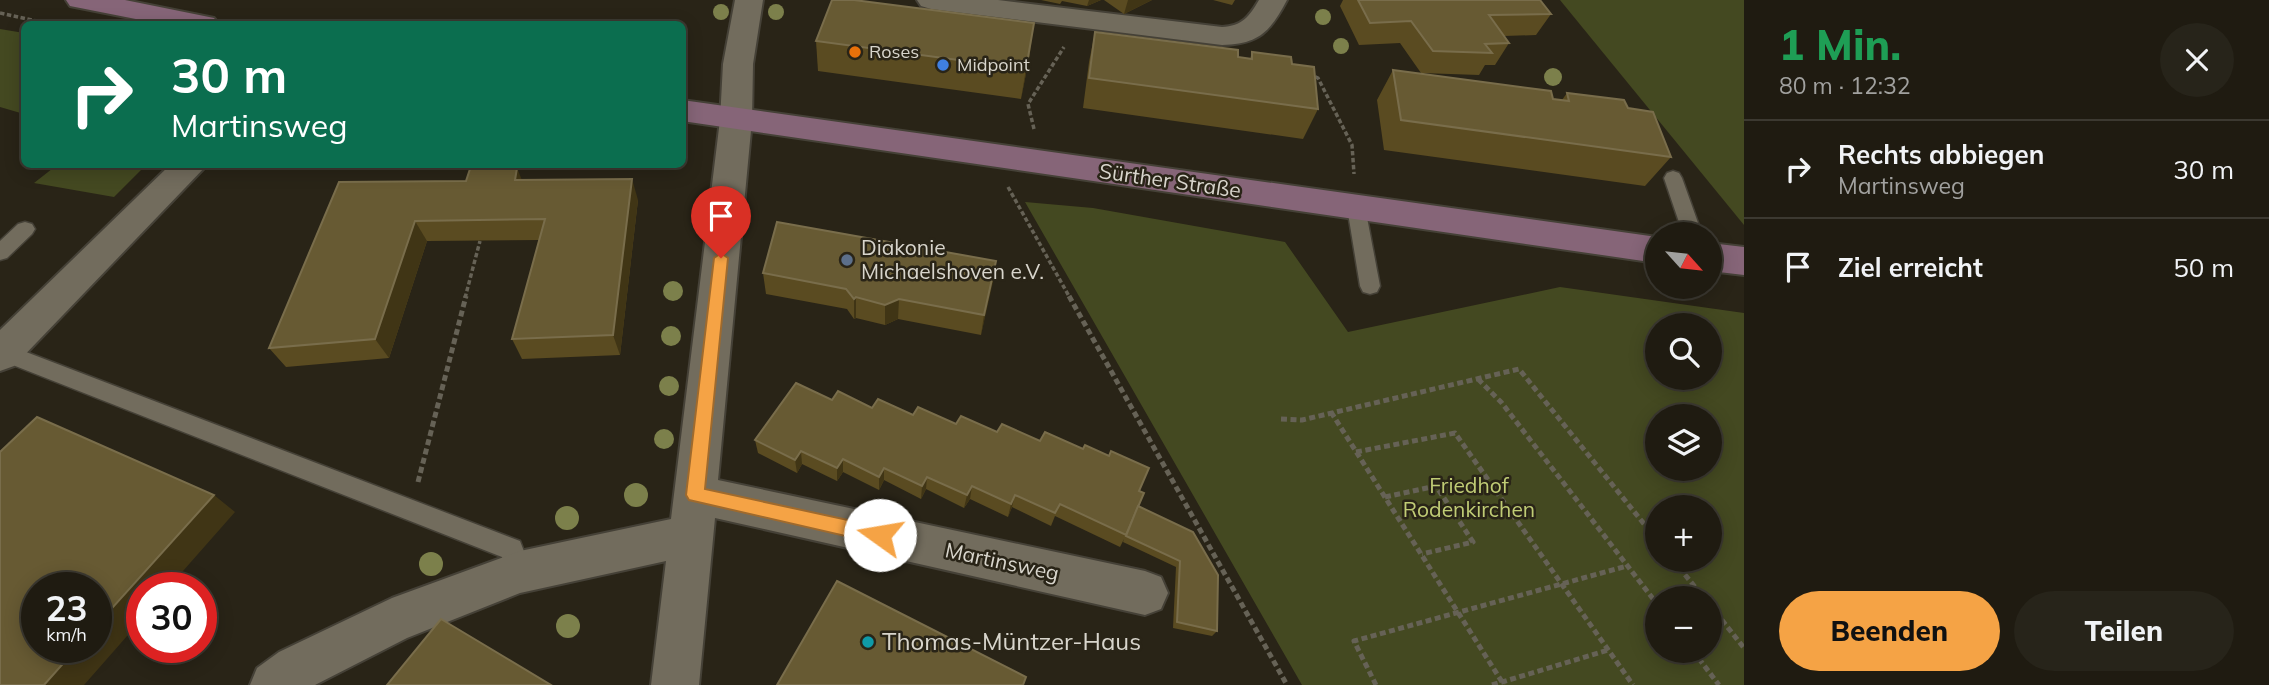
<!DOCTYPE html>
<html lang="de">
<head>
<meta charset="utf-8">
<style>
	:root { --surface:#1f1b11; --page:#27241a; --text:#f1f3f6; --muted:#a1a19f; --line:#3c3931; --accent:#f5a345 }
	body { margin:0; font-family:Mulish,sans-serif; background:var(--page); color:var(--text); height:100vh; display:flex; flex-direction:column; font-size:26px; white-space:nowrap }
	* { box-sizing:border-box; margin:0 }
	p { font-size:23px; color:var(--muted) }
	.icon { flex:none; width:38px; height:38px; fill:none; stroke:currentColor; stroke-width:2; stroke-linecap:round; stroke-linejoin:round }
	.map { position:relative; flex:1; overflow:hidden }
	.details { display:flex; flex-direction:column; background:var(--surface); width:525px }
	.details>* { flex:none }
	.banner { position:absolute; left:21px; top:21px; width:665px; height:147px; border-radius:10px; box-shadow:0 4px 18px #0003,0 0 0 2px var(--line); background:#0b6e4f; color:#fff; overflow:hidden }
	.needle { width:46px; rotate:117deg }
	.buttons { position:absolute; left:1645px; top:222px; display:grid; gap:14px }
	.buttons a { display:grid; place-items:center; width:77px; height:77px; border-radius:50%; background:var(--surface); box-shadow:0 4px 18px #0003,0 0 0 2px var(--line); font-size:35px }
	.speed { position:absolute; left:21px; top:572px; display:flex; gap:14px; font-size:35px; font-weight:700; text-align:center }
	.speed>* { display:grid; place-content:center; width:91px; height:91px; border-radius:50%; background:var(--surface); box-shadow:0 4px 18px #0003,0 0 0 2px var(--line); line-height:1 }
	.speed small { font-size:18px; font-weight:400 }
	.speed .limit { border:10px solid #d22; background:#fff; color:#111 }
	.pin { position:absolute; display:grid; place-items:center; width:60px; height:60px; color:#fff; margin:-72px -30px; border-radius:50% 50% 50% 0; rotate:-45deg; box-shadow:0 0 7px #0007 }
	.pin .icon { rotate:45deg }
	.me { position:absolute; width:77px; margin:-38px; rotate:283deg; stroke-linejoin:round; filter:drop-shadow(0 0 5px #0008) }
	.turn { display:flex; align-items:center; gap:24px; height:147px; padding:0 35px; font-size:32px }
	.turn .icon { width:91px; height:91px; stroke-width:2.5 }
	.turn b { display:block; font-size:49px; line-height:60px }
	.round { display:grid; place-items:center; flex:none; width:74px; height:74px; border-radius:37px; background:var(--page) }
	.overview { display:flex; align-items:center; justify-content:space-between; height:119px; padding:0 35px }
	h1 { font-size:42px; font-weight:800; line-height:52px; color:#1e9e55 }
	.primary-button { display:flex; gap:14px; margin-top:auto; padding:14px 35px }
	.primary-button a { flex:1; height:80px; border-radius:42px; background:var(--accent); color:#111; font-size:28px; font-weight:800; line-height:80px; text-align:center }
	.primary-button a+a { background:var(--page); color:var(--text) }
	ul { padding:0; list-style:none }
	li { display:flex; align-items:center; gap:21px; height:98px; padding:0 35px; border-top:2px solid var(--line) }
	li div { flex:1 }
	li b { display:block; font-size:26px }
	li em { font-style:normal }
	main { display:flex; flex:1; min-height:0 }
	.map>svg:first-child { display:block }
</style>
</head>
<body>
<main>
<div class="map">
<svg width="1744" height="685" viewBox="0 0 1744 685">
	<rect width="100%" height="100%" fill="#292417"/>
	<!-- green -->
	<g fill="#444921" fill-rule="evenodd">
		<polygon points="1560,0 1744,0 1744,225"/>
		<polygon points="0,29 24,33 24,114 0,107"/>
		<polygon points="57,165 57,164 146,165 114,197 34,183"/>
		<path d="M1025 202 1093 208 1285 242 1348 332 1560 287 1744 313V685H1302ZM1657 326H1710V378H1657ZM1657 416H1710V469H1657ZM1657 508H1710V560H1657ZM1657 598H1710V651H1657Z"/>
	</g>
	<g fill="none" stroke-linecap="round" stroke-linejoin="round">
		<defs>
			<g id="lane">
				<polygon points="1673,171 1679,173 1682,178 1702,234 1683,234 1664,178 1667,173"/>
				<polygon points="1356,200 1363,202 1365,207 1380,286 1377,292 1370,294 1363,292 1360,286 1347,207 1349,202"/>
				<polygon points="25,222 32,224 35,229 32,234 7,258 0,260 0,241 18,224"/>
				<polygon points="0,342 520,541 532,572 529,580 520,584 511,580 502,557 0,360"/>
			</g>
			<g id="street">
				<polygon points="735,0 763,0 753,64 752,120 718,480 1145,571 1161,577 1168,593 1161,609 1145,615 715,518 699,685 651,685 666,561 520,593 407,638 315,685 250,685 257,668 279,652 392,598 520,551 671,519 720,120 723,64"/>
				<path d="M917 0H998L1222 27C1242 26 1249 17 1259 0H1287C1270 32 1259 44 1222 45L931 9 921 6Z"/>
				<polygon points="171,164 208,164 14,366 0,371 0,330"/>
			</g>
			<g id="secondary">
				<polygon points="66,0 125,0 214,18 219,24 161,24 70,6"/>
				<polygon points="682,100 1657,237 1657,263 682,121"/>
				<polygon points="1710,243 1744,247 1744,275 1710,271"/>
			</g>
		</defs>
		<!-- lane casing -->
		<use href="#lane" stroke="#454137" stroke-width="3"/>
		<!-- street casing -->
		<use href="#street" stroke="#454137" stroke-width="4"/>
		<!-- secondary casing -->
		<use href="#secondary" stroke="#454137" stroke-width="4"/>
		<!-- path-far1 -->
		<g stroke="#666256" stroke-width="3.5" stroke-dasharray="4.5 2.5" stroke-linecap="butt">
			<polyline points="0,13 50,24"/>
			<polyline points="1309,74 1318,78 1352,145 1354,174"/>
			<polyline points="1034,129 1028,104 1064,47"/>
			<polyline points="1008,187 1070,298"/>
			<polyline points="465,298 480,241"/>
		</g>
		<!-- path -->
		<g stroke="#666256" stroke-width="5" stroke-dasharray="6 3.5" stroke-linecap="butt">
			<polyline points="1069,296 1287,685"/>
			<polyline points="1478,379 1501,402 1657,604"/>
			<polyline points="1331,412 1504,685"/>
			<polyline points="1281,419 1302,420 1519,369 1657,540"/>
			<polyline points="1356,452 1455,433 1633,685"/>
			<polyline points="418,482 466,296"/>
			<polyline points="1385,497 1436,486 1473,542 1422,554"/>
			<polyline points="1673,560 1704,598"/>
			<polyline points="1710,605 1744,648"/>
			<polyline points="1693,651 1719,685"/>
			<polyline points="1376,685 1354,641 1627,566"/>
			<polyline points="1492,685 1608,650"/>
		</g>
		<!-- lane -->
		<use href="#lane" fill="#726c5d" fill-rule="evenodd"/>
		<!-- street -->
		<use href="#street" fill="#726c5d" fill-rule="evenodd"/>
		<!-- secondary -->
		<use href="#secondary" fill="#866578" fill-rule="evenodd"/>
	</g>
	<!-- trees -->
	<g fill="#7c804b">
		<circle cx="721" cy="12" r="8"/>
		<circle cx="776" cy="12" r="8"/>
		<circle cx="1323" cy="17" r="8"/>
		<circle cx="1341" cy="46" r="8"/>
		<circle cx="1553" cy="77" r="9"/>
		<circle cx="673" cy="291" r="10"/>
		<circle cx="671" cy="336" r="10"/>
		<circle cx="669" cy="386" r="10"/>
		<circle cx="664" cy="439" r="10"/>
		<circle cx="636" cy="495" r="12"/>
		<circle cx="567" cy="518" r="12"/>
		<circle cx="431" cy="564" r="12"/>
		<circle cx="568" cy="626" r="12"/>
	</g>
	<!-- wall -->
	<g fill="#5a4b21">
		<polygon points="1041,0 1101,0 1087,6 1062,1 1060,4"/>
		<polygon points="1104,0 1152,0 1124,14"/>
		<polygon points="1213,0 1235,0 1232,5"/>
		<polygon points="1343,0 1540,0 1551,14 1536,35 1504,36 1509,43 1495,65 1485,65 1479,75 1421,73 1400,43 1359,45 1340,6"/>
		<polygon points="1095,32 1238,57 1250,59 1252,52 1292,64 1318,109 1303,139 1083,108 1089,62"/>
		<polygon points="816,41 1030,53 1021,99 818,71"/>
		<polygon points="1393,70 1562,100 1567,93 1628,108 1671,157 1645,186 1384,150 1377,100"/>
		<polygon points="522,180 638,200 620,355 522,359 512,339 539,240 427,241 389,358 286,367 269,348 339,182"/>
		<polygon points="996,261 981,335 898,319 885,325 856,318 854,319 847,309 766,294 763,273"/>
		<polygon points="832,400 997,432 1139,491 1138,506 1193,532 1217,631 1212,636 1173,628 1176,567 1123,542 1124,539 1120,547 1055,516 1051,526 1012,507 1008,517 970,499 964,508 926,489 921,499 884,480 879,490 843,472 837,481 802,464 797,473 758,453 755,440"/>
	</g>
	<!-- shaded-wall -->
	<g fill="#403515">
		<polygon points="1089,0 1101,0 1087,6"/>
		<polygon points="1128,0 1152,0 1124,14"/>
		<polygon points="1034,23 1030,53 1021,99 1026,69"/>
		<polygon points="517,168 526,190 515,180"/>
		<polygon points="632,179 638,200 620,355 613,335"/>
		<polygon points="415,221 427,241 389,358 375,339"/>
		<polygon points="996,261 993,282 981,335 984,315"/>
		<polygon points="856,297 856,318 854,319 854,299"/>
		<polygon points="899,299 898,319 885,325 885,305"/>
		<polygon points="801,451 802,464 797,473 795,460"/>
		<polygon points="843,459 843,472 837,481 837,468"/>
		<polygon points="884,468 884,480 879,490 879,477"/>
		<polygon points="927,477 926,489 921,499 922,486"/>
		<polygon points="972,486 970,499 964,508 967,495"/>
		<polygon points="214,495 235,512 168,588 142,588 142,619 84,685 44,685 77,648 96,648 96,626"/>
		<polygon points="1015,495 1012,507 1008,517 1011,504"/>
	</g>
	<!-- building -->
	<g fill="#675a33" stroke="#796d4b" stroke-width="2">
		<polygon points="832,0 854,0 1034,23 1026,69 816,41"/>
		<polygon points="1358,0 1540,0 1551,14 1489,15 1509,43 1485,44 1492,53 1433,51 1411,21 1370,23"/>
		<polygon points="1095,32 1238,50 1238,57 1252,59 1252,52 1291,57 1292,64 1314,67 1318,109 1089,78"/>
		<polygon points="1393,70 1551,91 1553,99 1569,101 1567,93 1624,100 1628,108 1653,112 1671,157 1401,120"/>
		<polygon points="517,168 515,180 632,179 613,335 512,339 545,219 415,221 375,339 269,348 339,182 466,181 470,169"/>
		<polygon points="777,222 996,261 984,315 899,299 885,305 856,297 854,299 846,289 763,273"/>
		<polygon points="796,383 832,400 838,391 872,408 878,399 913,415 918,407 956,424 961,416 997,432 1002,424 1040,441 1045,432 1083,449 1085,445 1109,456 1111,451 1149,468 1139,491 1144,493 1126,535 1060,504 1055,513 1015,495 1011,504 972,486 967,495 927,477 922,486 884,468 879,477 843,459 837,468 801,451 795,460 755,440"/>
		<polygon points="37,417 214,495 96,626 96,588 37,588 37,648 77,648 44,685 0,685 0,452"/>
		<polygon points="1138,506 1193,532 1218,575 1217,631 1177,622 1180,561 1126,536"/>
		<polygon points="837,581 1026,677 1023,685 777,685"/>
		<polygon points="441,619 551,685 387,685"/>
	</g>
	<!-- route -->
	<polygon fill="#f5a345" stroke="#9f6a2d" stroke-width="2" points="721,253 728,258 705,489 880,527 887,529 890,535 887,541 880,544 689,500 686,495 714,258"/>
	<!-- markers -->
	<circle fill="#e8710a" stroke="#292417" stroke-width="2.5" cx="855" cy="52" r="7"/>
	<circle fill="#3f7fe0" stroke="#292417" stroke-width="2.5" cx="943" cy="65" r="7"/>
	<circle fill="#5c6f8a" stroke="#292417" stroke-width="2.5" cx="847" cy="260" r="7"/>
	<circle fill="#0f9aa8" stroke="#292417" stroke-width="2.5" cx="868" cy="642" r="7"/>
	<g text-anchor="middle" stroke-width="5" stroke-linejoin="round" paint-order="stroke">
		<!-- far-poi labels -->
		<g font-size="18" fill="#d8d5cc" stroke="#292417" text-anchor="start">
			<text x="869" y="58">Roses</text>
			<text x="957" y="71">Midpoint</text>
		</g>
		<!-- street labels -->
		<g font-size="21" fill="#d8d5cc" stroke="#292417">
			<text transform="translate(1170 181) rotate(8)" y="7">Sürther Straße</text>
			<text transform="translate(1002 562) rotate(12)" y="7">Martinsweg</text>
		</g>
		<!-- poi labels -->
		<g font-size="21" fill="#d8d5cc" stroke="#292417" text-anchor="start">
			<text x="861" y="255">Diakonie<tspan x="861" dy="24">Michaelshoven e.V.</tspan></text>
		</g>
		<!-- park labels -->
		<g font-size="21" fill="#c0cc75" stroke="#292417">
			<text x="1469" y="493">Friedhof<tspan x="1469" dy="24">Rodenkirchen</tspan></text>
		</g>
		<!-- near-poi labels -->
		<g font-size="24" fill="#d8d5cc" stroke="#292417" text-anchor="start">
			<text x="882" y="650">Thomas-Müntzer-Haus</text>
		</g>
	</g>
</svg>
<div class="buttons">
<a><svg class="needle" viewBox="-14 -14 28 28"><path d="M0-13l5 13h-10z" fill="#e53935"/><path d="M0 13l5-13h-10z" fill="#a1a19f"/></svg></a>
<a><svg class="icon" aria-label="search" viewBox="0 0 24 24"><circle cx="10" cy="10" r="6"/><path d="M15 15l6 6"/></svg></a>
<a><svg class="icon" aria-label="layers" viewBox="0 0 24 24"><path d="M12 4l9 5-9 5-9-5zM3 14l9 5 9-5"/></svg></a>
<a>+</a>
<a>−</a>
</div>
<div class="speed"><div>23<small>km/h</small></div><div class="limit">30</div></div>
<div class="pin" style="left:721px;top:258px;background:#d93025"><svg class="icon" aria-label="arrive" viewBox="0 0 24 24"><path d="M6 21V4h12l-3 4 3 4H6"/></svg></div>
<svg class="me" style="left:880px;top:535px" viewBox="-20 -20 40 40"><circle r="19" fill="#fff"/><path d="M0-13L10 11 0 6-10 11z" fill="#f5a345"/></svg>
<div class="banner">
<div class="turn"><svg class="icon" aria-label="right" viewBox="0 0 24 24"><path d="M7 20v-9h11M14 6l5 5-5 5"/></svg><div><b>30 m</b>Martinsweg</div></div>
</div>
</div>
<section class="details">
<div class="overview"><div><h1>1 Min.</h1><p>80 m · 12:32</p></div><a class="round"><svg class="icon" aria-label="close" viewBox="0 0 24 24"><path d="M6 6l12 12M18 6L6 18"/></svg></a></div>
<ul>
<li><svg class="icon" aria-label="right" viewBox="0 0 24 24"><path d="M7 20v-9h11M14 6l5 5-5 5"/></svg><div><b>Rechts abbiegen</b><p>Martinsweg</p></div><em>30 m</em></li>
<li><svg class="icon" aria-label="arrive" viewBox="0 0 24 24"><path d="M6 21V4h12l-3 4 3 4H6"/></svg><div><b>Ziel erreicht</b></div><em>50 m</em></li>
</ul>
<div class="primary-button"><a>Beenden</a><a>Teilen</a></div>
</section>
</main>
</body>
</html>
